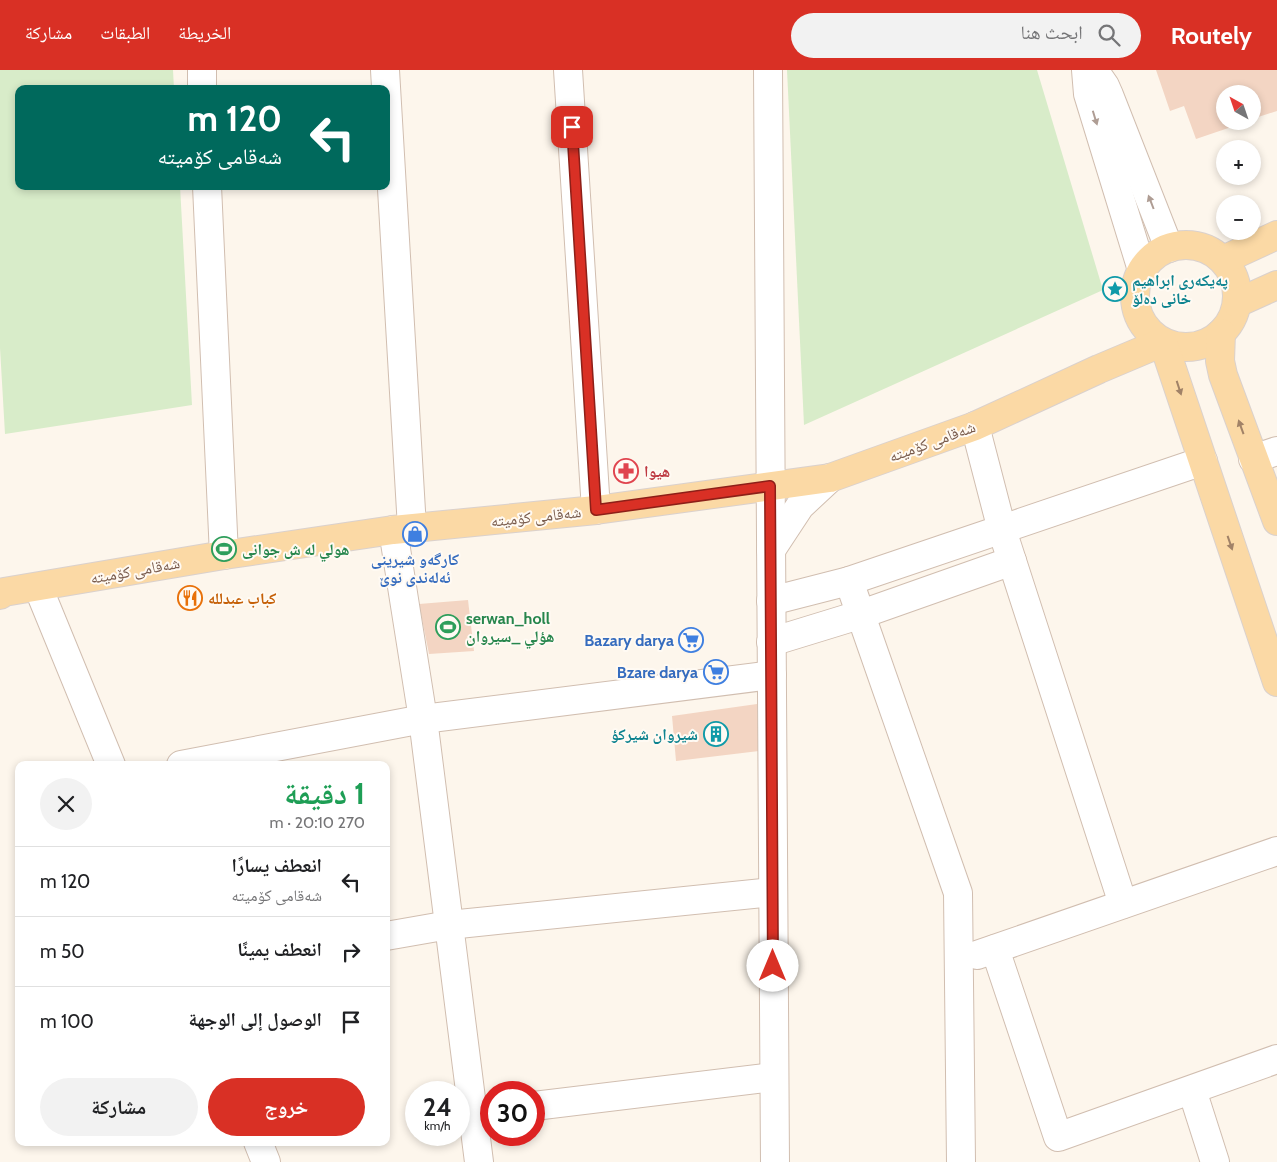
<!DOCTYPE html>
<html lang="ar">
<head>
<meta charset="utf-8">
<style>
	:root { --surface:#fff; --page:#f2f2f2; --text:#202124; --muted:#757577; --line:#e0e0e0; --accent:#d93025 }
	body { margin:0; font-family:Cabin,"Noto Naskh Arabic",sans-serif; background:var(--page); color:var(--text); direction:rtl; height:100vh; display:flex; flex-direction:column; font-size:19px; white-space:nowrap }
	* { box-sizing:border-box; margin:0 }
	p { font-size:16px; color:var(--muted) }
	.icon { flex:none; width:28px; height:28px; fill:none; stroke:currentColor; stroke-width:2; stroke-linecap:round; stroke-linejoin:round }
	.map { position:relative; flex:1; overflow:hidden; direction:ltr }
	.sheet { position:absolute; left:15px; top:691px; width:375px; height:385px; display:flex; flex-direction:column; background:var(--surface); border-radius:10px; box-shadow:0 2px 8px #0003; direction:rtl }
	.sheet>* { flex:none }
	.banner { position:absolute; left:15px; top:15px; width:375px; height:105px; border-radius:10px; box-shadow:0 2px 8px #0003; direction:rtl; background:#00695c; color:#fff; overflow:hidden }
	.needle { width:32px; rotate:320deg }
	.controls { position:absolute; left:1216px; top:15px; display:grid; gap:10px }
	.controls a { display:grid; place-items:center; width:45px; height:45px; border-radius:50%; background:var(--surface); box-shadow:0 2px 8px #0003; font-size:25px }
	.speed { position:absolute; left:405px; top:1011px; display:flex; gap:10px; font-size:25px; font-weight:700; text-align:center }
	.speed>* { display:grid; place-content:center; width:65px; height:65px; border-radius:50%; background:var(--surface); box-shadow:0 2px 8px #0003; line-height:1 }
	.speed small { font-size:12px; font-weight:400 }
	.speed .limit { border:8px solid #d22; background:#fff; color:#111 }
	.pin { position:absolute; display:grid; place-items:center; width:42px; height:42px; color:#fff; margin:-21px; border-radius:10px; box-shadow:0 2px 8px #0006 }
	.me { position:absolute; width:55px; margin:-28px; rotate:0deg; stroke-linejoin:round; filter:drop-shadow(0 0 4px #0008) }
	.turn { display:flex; align-items:center; gap:18px; height:105px; padding:0 25px; font-size:22px }
	.turn .icon { width:65px; height:65px; stroke-width:2.5 }
	.turn b { display:block; font-size:35px; line-height:42px }
	.round { display:grid; place-items:center; flex:none; width:52px; height:52px; border-radius:26px; background:var(--page) }
	.summary { display:flex; align-items:center; justify-content:space-between; height:85px; padding:0 25px }
	h1 { font-size:30px; font-weight:700; line-height:38px; color:#1e9e55 }
	.cta { display:flex; gap:10px; margin-top:auto; padding:10px 25px }
	.cta a { flex:1; height:58px; border-radius:30px; background:var(--accent); color:#fff; font-size:20px; font-weight:700; line-height:58px; text-align:center }
	.cta a+a { background:var(--page); color:var(--text) }
	ul { padding:0; list-style:none }
	li { display:flex; align-items:center; gap:15px; height:70px; padding:0 25px; border-top:1px solid var(--line) }
	li div { flex:1 }
	li b { display:block; font-size:19px }
	li em { font-style:normal }
	header { display:flex; align-items:center; gap:30px; box-sizing:border-box; height:70px; padding:0 25px; background:var(--accent); color:#fff }
	header strong { font-size:24px }
	nav { display:flex; gap:28px; margin-inline-start:auto; font-size:18px }
	.search { width:350px; height:45px; background:var(--page); display:flex; align-items:center; gap:12px; box-sizing:border-box; padding:0 18px; border-radius:28px; color:var(--muted); font-size:19px }
	.map>svg:first-child { display:block }
</style>
</head>
<body>
<header>
<strong>Routely</strong>
<div class="search"><svg class="icon" aria-label="search" viewBox="0 0 24 24"><circle cx="10" cy="10" r="6"/><path d="M15 15l6 6"/></svg>ابحث هنا</div>
<nav><a>الخريطة</a><a>الطبقات</a><a>مشاركة</a></nav>
</header>
<div class="map">
<svg width="1277" height="1092" viewBox="0 0 1277 1092">
	<rect width="100%" height="100%" fill="#fdf6ec"/>
	<!-- green -->
	<g fill="#d8ecc9">
		<polygon points="0,0 173,0 174,19 19,19 19,116 180,116 192,335 5,364 0,278"/>
		<polygon points="787,0 1037,0 1103,220 804,355"/>
	</g>
	<!-- building -->
	<g fill="#f3d5c3">
		<polygon points="1156,0 1277,0 1277,41 1252,49 1252,24 1225,24 1225,51 1246,52 1196,69 1184,36 1170,41"/>
		<polygon points="468,530 474,581 429,584 419,534"/>
		<polygon points="757,634 759,681 676,691 672,646"/>
	</g>
	<g fill="none" stroke-linecap="round" stroke-linejoin="round">
		<defs>
			<g id="minor">
				<polyline points="202,0 202,19"/>
				<polyline points="385,0 412,458"/>
				<polyline points="568,0 596,440"/>
				<polyline points="768,0 775,1092"/>
				<polyline points="1086,0 1088,24 1142,200"/>
				<polyline points="1094,0 1105,16 1109,25 1169,178"/>
				<polyline points="207,116 224,485"/>
				<polyline points="975,356 1002,460 1123,834"/>
				<polyline points="1253,389 1277,381"/>
				<polyline points="393,460 423,649 479,1092"/>
				<polyline points="771,480 800,436 830,408"/>
				<polyline points="849,511 958,823 961,1092"/>
				<polyline points="38,517 111,695"/>
				<polyline points="771,531 849,511 1203,391"/>
				<polyline points="771,572 859,545 1012,491"/>
				<polyline points="181,695 423,649 772,605"/>
				<polyline points="386,866 449,855 773,822"/>
				<polyline points="995,879 1058,1067 1277,989"/>
				<polyline points="977,885 1277,781"/>
				<polyline points="1192,1020 1215,1092"/>
				<polyline points="534,1036 774,1007"/>
				<polyline points="258,1072 266,1092"/>
			</g>
			<g id="major">
				<circle cx="1186" cy="226" r="51"/>
				<polyline points="1223,190 1277,165"/>
				<polyline points="1237,233 1277,215"/>
				<polyline points="1221,263 1220,291 1223,305 1277,451"/>
				<polyline points="0,525 4,522 224,485 393,460 596,440 830,408 975,356 1099,299 1163,272 1277,612"/>
			</g>
		</defs>
		<!-- minor casing -->
		<use href="#minor" stroke="#d1beb0" stroke-width="30"/>
		<!-- major casing -->
		<use href="#major" stroke="#dad1cd" stroke-width="30"/>
		<!-- minor -->
		<use href="#minor" stroke="#fff" stroke-width="28"/>
		<!-- major -->
		<use href="#major" stroke="#fbd9a5" stroke-width="28"/>
	</g>
	<!-- one-way arrows -->
	<defs><path id="oneway-solid" d="M-6-.8H1V-3.2L6.5 0L1 3.2V.8H-6Z" transform="scale(1.25)"/></defs>
	<g fill="#af9d94">
		<use href="#oneway-solid" transform="translate(1095 48) rotate(73)"/>
		<use href="#oneway-solid" transform="translate(1151 132) rotate(-111)"/>
	</g>
	<g fill="#a18267">
		<use href="#oneway-solid" transform="translate(1179 318) rotate(72)"/>
		<use href="#oneway-solid" transform="translate(1241 357) rotate(-110)"/>
		<use href="#oneway-solid" transform="translate(1230 473) rotate(71)"/>
	</g>
	<g fill="none" stroke-linecap="round" stroke-linejoin="round">
		<defs>
			<polyline id="route" points="572,57 596,440 770,416 773,896"/>
		</defs>
		<!-- route casing -->
		<use href="#route" stroke="#8d1f18" stroke-width="12"/>
		<!-- route -->
		<use href="#route" stroke="#d93025" stroke-width="9"/>
	</g>
	<!-- icons -->
	<defs>
		<symbol id="sight-ring" viewBox="-11 -11 22 22"><circle r="9.5" fill="#fffaf3" stroke="#0f9aa8" stroke-width="1.5"/><path d="M0-6L1.8-2.2L6-1.7L2.9 1.2L3.7 5.4L0 3.3L-3.7 5.4L-2.9 1.2L-6-1.7L-1.8-2.2Z" fill="#0f9aa8"/></symbol>
		<symbol id="pharmacy-ring" viewBox="-11 -11 22 22"><circle r="9.5" fill="#fffaf3" stroke="#e0444e" stroke-width="1.5"/><path d="M-2-6h4v4h4v4h-4v4h-4v-4h-4v-4h4Z" fill="#e0444e"/></symbol>
		<symbol id="shop-ring" viewBox="-11 -11 22 22"><circle r="9.5" fill="#fffaf3" stroke="#3f7fe0" stroke-width="1.5"/><path d="M-5-2.5h2.3a2.7 3.5 0 0 1 5.4 0H5L5.5 6h-11ZM-1.5-2.5h3a1.5 2.3 0 0 0-3 0Z" fill="#3f7fe0"/></symbol>
		<symbol id="stadium-ring" viewBox="-11 -11 22 22"><circle r="9.5" fill="#fffaf3" stroke="#2e9e5b" stroke-width="1.5"/><path d="M0-5a6.5 5 0 1 0 0 10a6.5 5 0 1 0 0-10ZM-3.5-1.8h7v3.6h-7Z" fill="#2e9e5b"/></symbol>
		<symbol id="restaurant-ring" viewBox="-11 -11 22 22"><circle r="9.5" fill="#fffaf3" stroke="#e8710a" stroke-width="1.5"/><path d="M-5-6h1v4h1v-4h1v4h1v-4h1v5L-1.5 .5V6h-2V.5L-5-1ZM5-6V6H3V1.5H1.5Q1.5-4 5-6Z" fill="#e8710a"/></symbol>
		<symbol id="supermarket-ring" viewBox="-11 -11 22 22"><circle r="9.5" fill="#fffaf3" stroke="#3f7fe0" stroke-width="1.5"/><path d="M-6-5.5h2.5l.6 2H6L4.5 2H-2.5L-4.4-4H-6ZM-1.5 3.2a1.3 1.3 0 1 0 .1 0ZM3 3.2a1.3 1.3 0 1 0 .1 0Z" fill="#3f7fe0"/></symbol>
		<symbol id="building-ring" viewBox="-11 -11 22 22"><circle r="9.5" fill="#fffaf3" stroke="#0f9aa8" stroke-width="1.5"/><path d="M-4-6H4V6H1V3H-1V6H-4ZM-2.5-4.3h1.7v1.8h-1.7ZM.8-4.3h1.7v1.8H.8ZM-2.5-1h1.7V.8h-1.7ZM.8-1h1.7V.8H.8Z" fill="#0f9aa8"/></symbol>
	</defs>
	<g fill-rule="evenodd">
		<use href="#sight-ring" x="1101" y="205" width="28" height="28"/>
		<use href="#pharmacy-ring" x="612" y="387" width="28" height="28"/>
		<use href="#shop-ring" x="401" y="450" width="28" height="28"/>
		<use href="#stadium-ring" x="210" y="465" width="28" height="28"/>
		<use href="#restaurant-ring" x="176" y="514" width="28" height="28"/>
		<use href="#stadium-ring" x="434" y="543" width="28" height="28"/>
		<use href="#supermarket-ring" x="677" y="556" width="28" height="28"/>
		<use href="#supermarket-ring" x="702" y="588" width="28" height="28"/>
		<use href="#building-ring" x="702" y="650" width="28" height="28"/>
	</g>
	<g text-anchor="middle" stroke-width="4" stroke-linejoin="round" paint-order="stroke">
		<!-- culture labels -->
		<g font-size="16" font-weight="bold" fill="#0d838f" stroke="#fffaf3" text-anchor="start">
			<text x="1132" y="216">پەیکەری ابراهیم<tspan x="1132" dy="18">خانی دەلۆ</tspan></text>
			<text x="698" y="670" text-anchor="end">شيروان شيركؤ</text>
		</g>
		<!-- street labels -->
		<g font-size="16" fill="#7a5c4d" stroke="#fffaf3">
			<text transform="translate(932 371) rotate(-20)" y="6">شەقامی کۆمیتە</text>
			<text transform="translate(536 446) rotate(-6)" y="6">شەقامی کۆمیتە</text>
			<text transform="translate(135 500) rotate(-10)" y="6">شەقامی کۆمیتە</text>
		</g>
		<!-- health labels -->
		<g font-size="16" font-weight="bold" fill="#be3a42" stroke="#fffaf3" text-anchor="start">
			<text x="644" y="407">هیوا</text>
		</g>
		<!-- leisure labels -->
		<g font-size="16" font-weight="bold" fill="#27864d" stroke="#fffaf3" text-anchor="start">
			<text x="242" y="485">هولي له ش جوانى</text>
			<text x="466" y="554">serwan_holl<tspan x="466" dy="18">هؤلي _سيروان</tspan></text>
		</g>
		<!-- shop labels -->
		<g font-size="16" font-weight="bold" fill="#366cbe" stroke="#fffaf3" text-anchor="end">
			<text x="415" y="495" text-anchor="middle">کارگەو شیرینی<tspan x="415" dy="18">ئەلەندی نوێ</tspan></text>
			<text x="674" y="576">Bazary darya</text>
			<text x="698" y="608">Bzare darya</text>
		</g>
		<!-- food labels -->
		<g font-size="16" font-weight="bold" fill="#c56008" stroke="#fffaf3" text-anchor="start">
			<text x="208" y="534">كباب عبدلله</text>
		</g>
	</g>
</svg>
<div class="controls">
<a><svg class="needle" viewBox="-14 -14 28 28"><path d="M0-13l5 13h-10z" fill="#e53935"/><path d="M0 13l5-13h-10z" fill="#757577"/></svg></a>
<a>+</a>
<a>−</a>
</div>
<div class="speed"><div>24<small>km/h</small></div><div class="limit">30</div></div>
<div class="pin" style="left:572px;top:57px;background:#d93025"><svg class="icon" aria-label="arrive" viewBox="0 0 24 24"><path d="M6 21V4h12l-3 4 3 4H6"/></svg></div>
<svg class="me" style="left:773px;top:896px" viewBox="-20 -20 40 40"><circle r="19" fill="#fff"/><path d="M0-13L10 11 0 6-10 11z" fill="#d93025"/></svg>
<div class="banner">
<div class="turn"><svg class="icon" aria-label="left" viewBox="0 0 24 24"><path d="M17 20v-9H6M10 6l-5 5 5 5"/></svg><div><b>120 m</b>شەقامی کۆمیتە</div></div>
</div>
<section class="sheet">
<div class="summary"><div><h1>1 دقيقة</h1><p>270 m · 20:10</p></div><a class="round"><svg class="icon" aria-label="close" viewBox="0 0 24 24"><path d="M6 6l12 12M18 6L6 18"/></svg></a></div>
<ul>
<li><svg class="icon" aria-label="left" viewBox="0 0 24 24"><path d="M17 20v-9H6M10 6l-5 5 5 5"/></svg><div><b>انعطف يسارًا</b><p>شەقامی کۆمیتە</p></div><em>120 m</em></li>
<li><svg class="icon" aria-label="right" viewBox="0 0 24 24"><path d="M7 20v-9h11M14 6l5 5-5 5"/></svg><div><b>انعطف يمينًا</b></div><em>50 m</em></li>
<li><svg class="icon" aria-label="arrive" viewBox="0 0 24 24"><path d="M6 21V4h12l-3 4 3 4H6"/></svg><div><b>الوصول إلى الوجهة</b></div><em>100 m</em></li>
</ul>
<div class="cta"><a>خروج</a><a>مشاركة</a></div>
</section>
</div>
</body>
</html>
